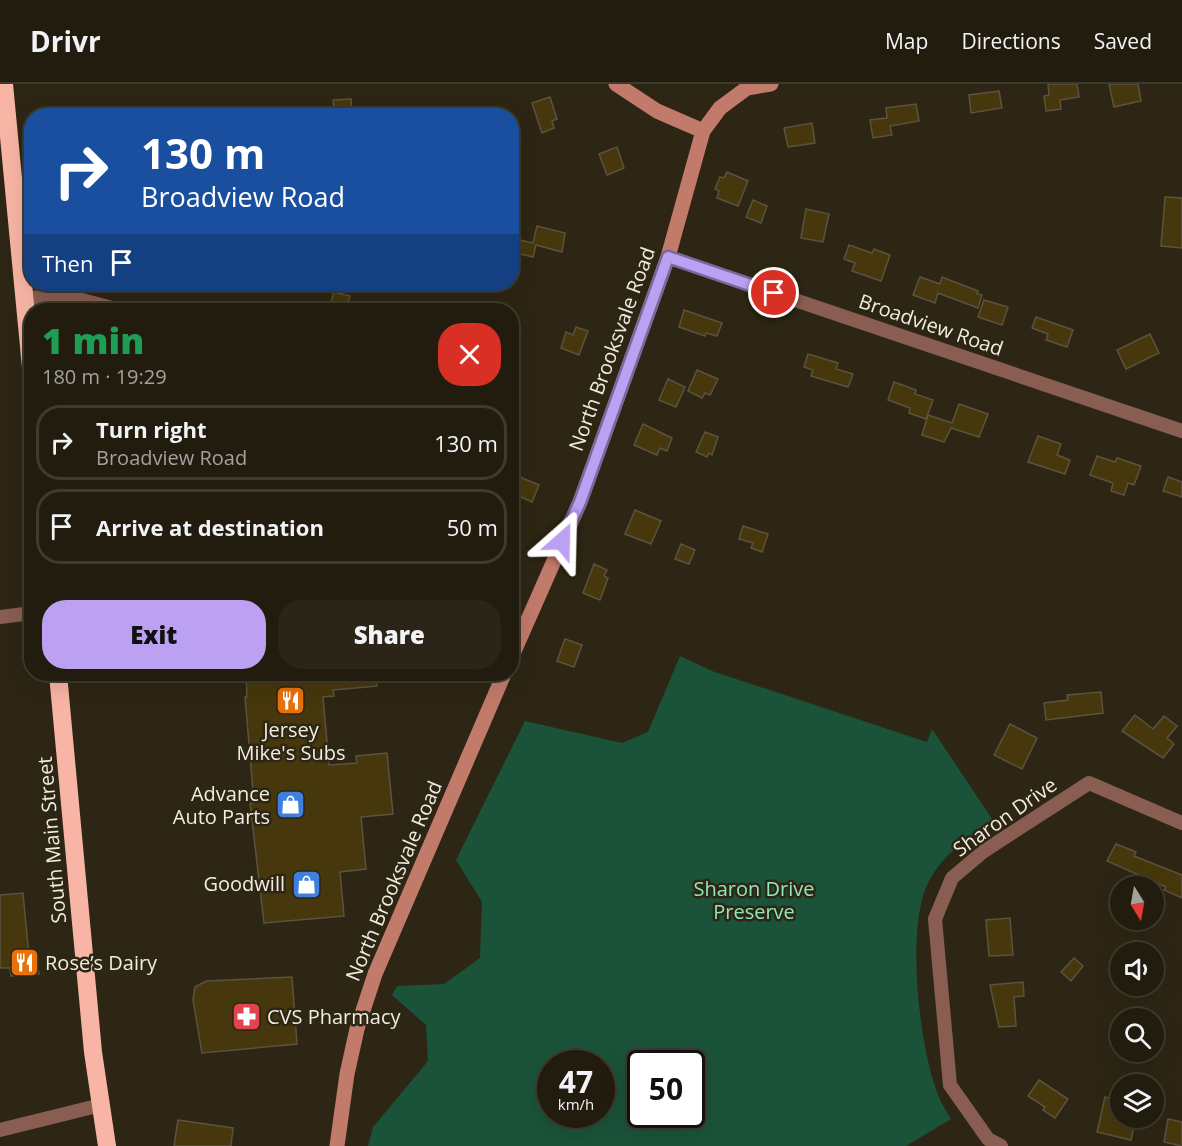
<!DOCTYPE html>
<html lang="en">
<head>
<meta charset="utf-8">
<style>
	:root { --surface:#221c0f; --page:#2a2518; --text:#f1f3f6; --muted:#a2a19e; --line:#3f3a2f; --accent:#bca0f2 }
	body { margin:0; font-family:"Open Sans",sans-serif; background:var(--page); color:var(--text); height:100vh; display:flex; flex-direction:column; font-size:22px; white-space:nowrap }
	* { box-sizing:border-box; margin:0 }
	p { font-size:20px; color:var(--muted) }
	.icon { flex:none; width:33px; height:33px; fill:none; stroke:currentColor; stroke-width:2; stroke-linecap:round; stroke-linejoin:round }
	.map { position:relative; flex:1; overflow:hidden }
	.side { position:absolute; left:24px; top:219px; width:495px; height:378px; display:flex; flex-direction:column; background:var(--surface); border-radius:24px; box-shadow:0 6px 24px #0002,0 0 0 2px var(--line) }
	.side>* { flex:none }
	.hud { position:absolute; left:24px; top:24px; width:495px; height:183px; border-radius:24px; box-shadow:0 6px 24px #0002,0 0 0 2px var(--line); background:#1a4fa0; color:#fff; overflow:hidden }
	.needle { width:39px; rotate:169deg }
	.buttons { position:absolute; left:1110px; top:792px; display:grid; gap:12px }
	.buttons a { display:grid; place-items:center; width:54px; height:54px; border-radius:50%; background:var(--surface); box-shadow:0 6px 24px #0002,0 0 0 2px var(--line); font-size:30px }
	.speed { position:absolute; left:537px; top:966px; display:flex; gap:12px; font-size:30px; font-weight:700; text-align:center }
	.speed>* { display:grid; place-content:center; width:78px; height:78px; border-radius:50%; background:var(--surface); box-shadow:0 6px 24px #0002,0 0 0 2px var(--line); line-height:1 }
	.speed small { font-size:15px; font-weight:400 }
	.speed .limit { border:3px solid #111; border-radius:9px; background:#fff; color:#111 }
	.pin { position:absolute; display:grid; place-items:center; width:51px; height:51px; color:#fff; margin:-26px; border:3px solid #fff; border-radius:50%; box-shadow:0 2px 6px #0007 }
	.me { position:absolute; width:66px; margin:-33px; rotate:25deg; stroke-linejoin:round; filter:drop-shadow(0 0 4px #0008) }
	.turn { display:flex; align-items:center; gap:21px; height:126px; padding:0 18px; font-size:27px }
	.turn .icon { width:78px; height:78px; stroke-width:2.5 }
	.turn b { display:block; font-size:42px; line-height:51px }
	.then { display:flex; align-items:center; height:57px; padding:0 18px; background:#0003; gap:12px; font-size:22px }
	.round { display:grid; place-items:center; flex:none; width:63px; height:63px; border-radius:24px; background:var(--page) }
	.head { display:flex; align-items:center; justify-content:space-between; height:102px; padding:0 18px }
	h1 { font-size:36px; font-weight:800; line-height:45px; color:#1e9e55 }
	.primary-button { display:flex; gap:12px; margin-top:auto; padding:12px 18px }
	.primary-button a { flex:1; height:69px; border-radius:24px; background:var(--accent); color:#111; font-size:24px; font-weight:800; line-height:69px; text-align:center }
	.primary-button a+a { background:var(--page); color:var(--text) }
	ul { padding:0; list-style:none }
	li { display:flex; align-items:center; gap:18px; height:75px; margin:0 12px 9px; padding:0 6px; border:3px solid var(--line); border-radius:24px }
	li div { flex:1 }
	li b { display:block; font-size:22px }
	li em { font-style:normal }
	header { display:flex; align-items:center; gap:36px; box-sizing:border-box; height:84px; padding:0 30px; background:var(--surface); border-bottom:2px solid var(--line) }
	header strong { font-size:28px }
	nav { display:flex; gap:33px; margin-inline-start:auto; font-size:21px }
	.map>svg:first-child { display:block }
</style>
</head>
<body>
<header>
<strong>Drivr</strong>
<nav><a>Map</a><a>Directions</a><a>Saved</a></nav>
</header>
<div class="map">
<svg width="1182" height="1062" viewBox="0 0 1182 1062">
	<rect width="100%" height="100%" fill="#2e2614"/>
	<!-- green -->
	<path fill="#1b533a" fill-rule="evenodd" d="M680 572 712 587 927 658 932 645 994 738C967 755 943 769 928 799 906 843 919 956 935 1002 938 1014 945 1025 951 1035L906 1062H368L373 1043 428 977 426 941 392 911 397 902 444 900 480 874 482 818 456 776 525 637 622 659 648 648ZM550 980H602V1030H550ZM640 980H692V1030H640Z"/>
	<!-- building -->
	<g fill="#46370c" stroke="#5b533f" stroke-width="1.5">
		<polygon points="1048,0 1077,0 1079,13 1060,16 1061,25 1046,27 1044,12 1049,11"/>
		<polygon points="1109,0 1138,0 1141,17 1114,23"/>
		<polygon points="999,7 1002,24 971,29 969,11"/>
		<polygon points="550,13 557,35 552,37 554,44 542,49 532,19"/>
		<polygon points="351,15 352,32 335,32 333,16"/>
		<polygon points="916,20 919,37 890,42 892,51 873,54 870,36 887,34 886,24"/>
		<polygon points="812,39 815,59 788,63 784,44"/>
		<polygon points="617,63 624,84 607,91 599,70"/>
		<polygon points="727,88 748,97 738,122 717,114 719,107 715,105 720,93 724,94"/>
		<polygon points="1165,113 1182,114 1182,164 1161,162"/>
		<polygon points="753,116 767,122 761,139 746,133"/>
		<polygon points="806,125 829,130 823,158 801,154"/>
		<polygon points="537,142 565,149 562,168 536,161 533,173 516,169 520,156 533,159"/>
		<polygon points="849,161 872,169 874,165 890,171 881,197 852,187 855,179 844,175"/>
		<polygon points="920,193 940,200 942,193 978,207 977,210 982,211 978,224 938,209 935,219 913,211"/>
		<polygon points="334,208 350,212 346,226 329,226"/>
		<polygon points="984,216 1008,223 1002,241 978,233"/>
		<polygon points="684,226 722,239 717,252 706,249 705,252 679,243"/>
		<polygon points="1036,233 1073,246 1067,263 1046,256 1048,250 1032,244"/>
		<polygon points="576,243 588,247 579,271 561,264 566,248 573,251"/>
		<polygon points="1150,250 1159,269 1126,285 1117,266"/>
		<polygon points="808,270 838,279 836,285 853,290 848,303 811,292 813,286 804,283"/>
		<polygon points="697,286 718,295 710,311 705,309 702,314 688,307"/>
		<polygon points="668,295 685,303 676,323 659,316"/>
		<polygon points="894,298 916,306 915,310 933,316 926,335 909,329 910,324 888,316"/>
		<polygon points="959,320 988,330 979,353 951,344 944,358 922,351 928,331 952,339"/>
		<polygon points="643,340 672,354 667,367 660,364 657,371 634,361"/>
		<polygon points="705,348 718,353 712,371 709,369 707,373 696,368"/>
		<polygon points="1038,352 1061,360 1057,371 1070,376 1065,390 1028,378"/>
		<polygon points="1097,372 1115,378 1117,374 1141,382 1134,401 1128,399 1124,411 1111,407 1113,399 1090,391"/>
		<polygon points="515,391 539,401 532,418 512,409"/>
		<polygon points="1168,393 1182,398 1182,413 1163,407"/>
		<polygon points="635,426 661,437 651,460 625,450"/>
		<polygon points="743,442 768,450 762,468 751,464 753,459 739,455"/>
		<polygon points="681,460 695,466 689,480 675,475"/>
		<polygon points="594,480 607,486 604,492 608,494 600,516 583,509"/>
		<polygon points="565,555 582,561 574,583 557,577"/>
		<polygon points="246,590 376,590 377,602 333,606 334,612 323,613 329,681 357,679 356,672 387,669 393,730 361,733 366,785 340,788 344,832 264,839 250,719 254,719 245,613 247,613"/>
		<polygon points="1101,608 1103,629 1046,636 1044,619 1068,616 1067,611"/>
		<polygon points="1135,631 1153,645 1164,632 1177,642 1167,654 1174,660 1163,674 1122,647"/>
		<polygon points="1010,640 1037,654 1022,685 994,671"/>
		<polygon points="1116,760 1136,768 1134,772 1182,791 1182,814 1164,806 1166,803 1107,777"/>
		<polygon points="23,809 29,872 37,871 39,890 11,892 10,884 0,884 0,811"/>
		<polygon points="1010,834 1013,871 989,872 986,836"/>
		<polygon points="1074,874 1083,882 1071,897 1061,888"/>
		<polygon points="292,893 297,960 202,969 193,916 195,903 206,897"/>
		<polygon points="1023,898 1024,912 1014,913 1016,942 999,943 990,901"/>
		<polygon points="1039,996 1068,1015 1055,1034 1043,1026 1045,1023 1028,1012"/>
		<polygon points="1105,1013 1117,1016 1114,1028 1120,1029 1120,1034 1136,1034 1131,1056 1097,1048"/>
		<polygon points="1168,1035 1182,1038 1182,1062 1164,1058"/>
		<polygon points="178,1036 233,1044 231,1062 174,1062"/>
	</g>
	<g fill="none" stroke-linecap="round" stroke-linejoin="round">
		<!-- street -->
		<g stroke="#8a5d53" stroke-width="14">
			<polyline points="668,173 1182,347"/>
			<polyline points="24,213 82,216 120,226"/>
			<polyline points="0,533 32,529"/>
			<polyline points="0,1046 101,1021"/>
			<polyline points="1001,1062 988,1055 950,1001 935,835 952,794 984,767 1089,699 1182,739"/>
		</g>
		<!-- secondary -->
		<g stroke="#c27a6b" stroke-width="15">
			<polyline points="616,0 657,27 703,47"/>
			<polyline points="512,572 580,418 668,173 703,47 720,24 747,4 771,0"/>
			<polyline points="337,1062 347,990 357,945 375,890 504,590"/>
		</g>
		<!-- highway -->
		<g stroke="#f8b5a5" stroke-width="18">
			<polyline points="4,0 32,294"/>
			<polyline points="58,590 93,968 107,1062"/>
		</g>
	</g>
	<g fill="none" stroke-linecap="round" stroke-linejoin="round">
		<defs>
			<polyline id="route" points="562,457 580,418 668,173 774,209"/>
		</defs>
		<!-- route casing -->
		<use href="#route" stroke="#7a689d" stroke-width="15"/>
		<!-- route -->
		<use href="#route" stroke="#bca0f2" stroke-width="10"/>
	</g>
	<!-- icons -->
	<defs>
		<symbol id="restaurant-square" viewBox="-11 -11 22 22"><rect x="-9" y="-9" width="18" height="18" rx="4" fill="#e8710a" stroke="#2e2614"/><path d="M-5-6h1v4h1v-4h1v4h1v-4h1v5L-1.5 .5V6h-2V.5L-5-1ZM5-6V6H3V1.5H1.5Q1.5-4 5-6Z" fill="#fff"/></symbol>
		<symbol id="shop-square" viewBox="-11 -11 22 22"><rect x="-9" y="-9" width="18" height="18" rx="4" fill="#3f7fe0" stroke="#2e2614"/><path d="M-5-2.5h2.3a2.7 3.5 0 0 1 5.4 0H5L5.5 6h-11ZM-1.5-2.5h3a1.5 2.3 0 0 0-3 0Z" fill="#fff"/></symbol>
		<symbol id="pharmacy-square" viewBox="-11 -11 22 22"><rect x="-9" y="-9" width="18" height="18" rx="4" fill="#e0444e" stroke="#2e2614"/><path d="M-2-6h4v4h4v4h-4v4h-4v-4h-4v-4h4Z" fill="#fff"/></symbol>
	</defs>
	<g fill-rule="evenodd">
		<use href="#restaurant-square" x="274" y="600" width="33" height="33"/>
		<use href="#shop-square" x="274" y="704" width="33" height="33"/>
		<use href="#shop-square" x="290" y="784" width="33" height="33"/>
		<use href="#restaurant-square" x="8" y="862" width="33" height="33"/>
		<use href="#pharmacy-square" x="230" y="916" width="33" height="33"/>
	</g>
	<g text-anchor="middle" stroke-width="5" stroke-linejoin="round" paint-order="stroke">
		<!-- street labels -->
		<g font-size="20" fill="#f0ece0" stroke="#2e2614">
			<text transform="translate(931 241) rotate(19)" y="7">Broadview Road</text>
			<text transform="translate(612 265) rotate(-70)" y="7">North Brooksvale Road</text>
			<text transform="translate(1005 733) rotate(-35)" y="7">Sharon Drive</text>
			<text transform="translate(52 756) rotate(-95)" y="7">South Main Street</text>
			<text transform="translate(394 797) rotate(-67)" y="7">North Brooksvale Road</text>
		</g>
		<!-- poi labels -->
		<g font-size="20" fill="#f0ece0" stroke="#2e2614" text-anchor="end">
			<text x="291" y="653" text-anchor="middle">Jersey<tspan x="291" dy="23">Mike's Subs</tspan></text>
			<text x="270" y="717">Advance<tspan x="270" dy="23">Auto Parts</tspan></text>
			<text x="285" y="807">Goodwill</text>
			<text x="45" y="886" text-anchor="start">Rose’s Dairy</text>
			<text x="267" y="940" text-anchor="start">CVS Pharmacy</text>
		</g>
		<!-- park labels -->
		<g font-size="20" fill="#8fe6b9" stroke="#2e2614">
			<text x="754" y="812">Sharon Drive<tspan x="754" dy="23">Preserve</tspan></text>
		</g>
	</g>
</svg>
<div class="buttons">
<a><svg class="needle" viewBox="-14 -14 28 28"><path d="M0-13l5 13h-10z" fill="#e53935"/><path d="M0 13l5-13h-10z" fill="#a2a19e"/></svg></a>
<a><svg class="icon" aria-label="sound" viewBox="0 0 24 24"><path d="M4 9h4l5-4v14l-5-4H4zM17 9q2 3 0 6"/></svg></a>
<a><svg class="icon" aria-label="search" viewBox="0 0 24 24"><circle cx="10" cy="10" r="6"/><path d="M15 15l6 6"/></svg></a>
<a><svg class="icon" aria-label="layers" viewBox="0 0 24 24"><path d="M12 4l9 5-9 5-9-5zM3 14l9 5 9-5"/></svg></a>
</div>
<div class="speed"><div>47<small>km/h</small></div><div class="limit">50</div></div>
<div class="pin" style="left:774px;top:209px;background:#d93025"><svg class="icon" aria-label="arrive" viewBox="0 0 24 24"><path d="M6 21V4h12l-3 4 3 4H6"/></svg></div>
<svg class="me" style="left:562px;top:457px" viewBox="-20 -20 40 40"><path d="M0-17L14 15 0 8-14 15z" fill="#bca0f2" stroke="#fff" stroke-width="4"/></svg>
<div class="hud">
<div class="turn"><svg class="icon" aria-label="right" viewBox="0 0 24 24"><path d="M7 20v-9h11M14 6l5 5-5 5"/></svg><div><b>130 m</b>Broadview Road</div></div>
<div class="then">Then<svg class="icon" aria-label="arrive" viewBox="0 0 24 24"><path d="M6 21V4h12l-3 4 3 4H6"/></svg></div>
</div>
<section class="side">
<div class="head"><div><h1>1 min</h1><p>180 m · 19:29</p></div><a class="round" style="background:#d93025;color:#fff"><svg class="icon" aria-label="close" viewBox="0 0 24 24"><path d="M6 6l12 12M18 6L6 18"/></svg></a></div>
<ul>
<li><svg class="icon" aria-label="right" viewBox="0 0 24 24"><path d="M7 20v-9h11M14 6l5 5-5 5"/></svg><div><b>Turn right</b><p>Broadview Road</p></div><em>130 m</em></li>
<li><svg class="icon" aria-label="arrive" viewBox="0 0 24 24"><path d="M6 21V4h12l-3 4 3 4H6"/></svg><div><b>Arrive at destination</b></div><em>50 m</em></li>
</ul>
<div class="primary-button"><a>Exit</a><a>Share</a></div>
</section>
</div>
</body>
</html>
